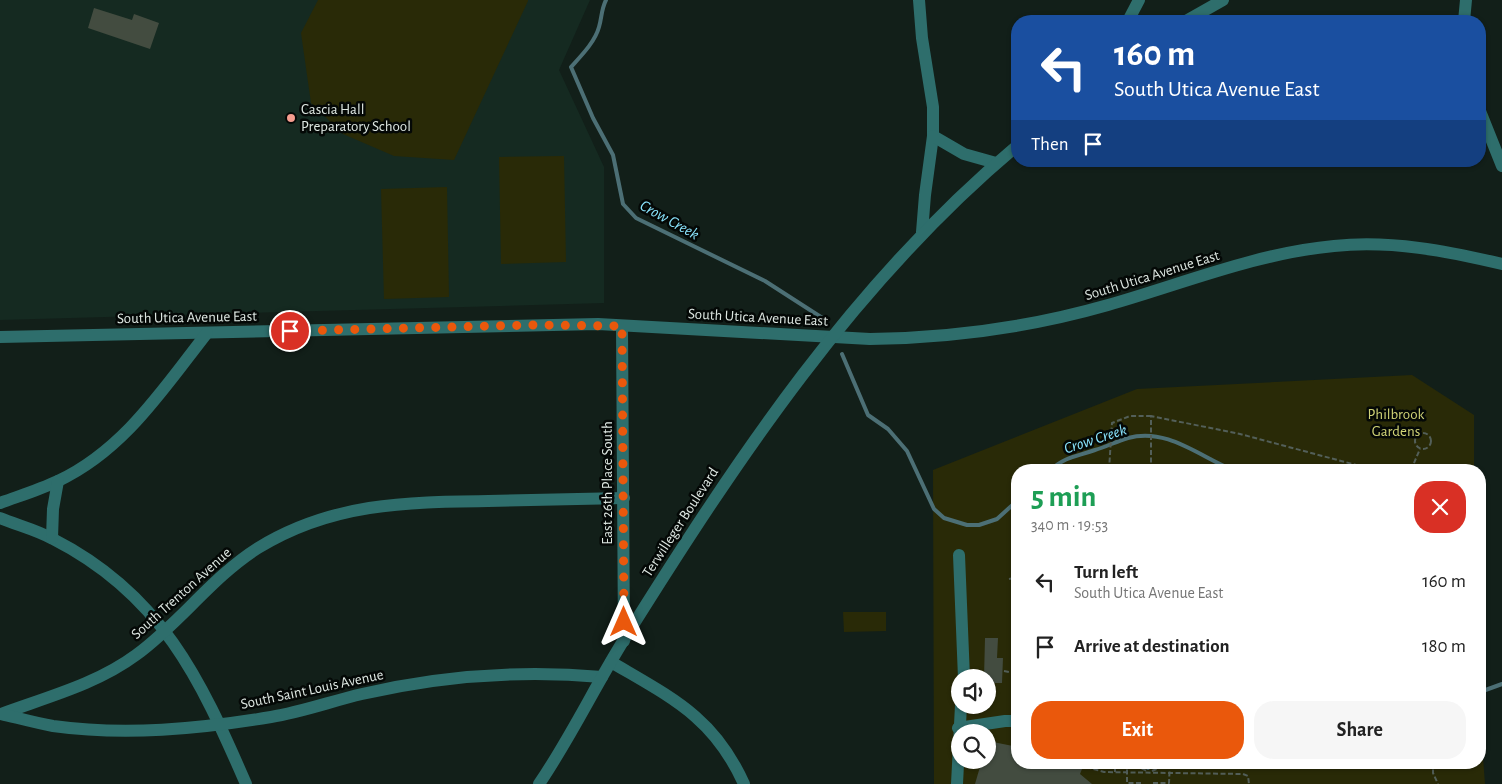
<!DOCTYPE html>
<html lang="en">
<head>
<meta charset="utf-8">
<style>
	:root { --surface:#fff; --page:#f6f6f6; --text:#222; --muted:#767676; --accent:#ea580c }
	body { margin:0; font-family:"Alegreya Sans",sans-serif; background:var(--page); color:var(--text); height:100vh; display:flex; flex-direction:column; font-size:19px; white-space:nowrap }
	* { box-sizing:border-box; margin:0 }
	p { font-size:16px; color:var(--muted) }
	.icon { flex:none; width:28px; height:28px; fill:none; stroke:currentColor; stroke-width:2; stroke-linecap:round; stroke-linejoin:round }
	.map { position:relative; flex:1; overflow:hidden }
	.panel { position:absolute; left:1011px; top:464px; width:475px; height:305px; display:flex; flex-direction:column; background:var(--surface); border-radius:20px; box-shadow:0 1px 4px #0004 }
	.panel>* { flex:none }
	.hud { position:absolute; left:1011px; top:15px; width:475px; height:152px; border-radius:20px; box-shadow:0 1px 4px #0004; background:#1a4fa0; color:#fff; overflow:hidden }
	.controls { position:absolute; left:951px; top:669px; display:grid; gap:10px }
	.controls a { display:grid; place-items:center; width:45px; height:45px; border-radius:50%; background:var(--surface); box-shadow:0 1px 4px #0004; font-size:25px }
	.pin { position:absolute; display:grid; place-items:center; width:42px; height:42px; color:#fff; margin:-21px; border:2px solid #fff; border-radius:50%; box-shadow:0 1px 5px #0007 }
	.me { position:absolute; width:55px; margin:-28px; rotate:0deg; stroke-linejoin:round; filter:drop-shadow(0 0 4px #0008) }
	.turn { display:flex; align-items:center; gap:18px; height:105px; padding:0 20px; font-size:22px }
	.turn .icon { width:65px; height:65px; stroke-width:2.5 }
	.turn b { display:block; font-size:35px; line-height:42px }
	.then { display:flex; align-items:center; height:48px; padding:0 20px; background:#0003; gap:10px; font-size:19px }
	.round { display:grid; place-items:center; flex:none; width:52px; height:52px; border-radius:20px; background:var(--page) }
	.summary { display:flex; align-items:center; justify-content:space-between; height:85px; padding:0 20px }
	h1 { font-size:30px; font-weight:700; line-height:38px; color:#1e9e55 }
	.action { display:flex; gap:10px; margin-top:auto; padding:10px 20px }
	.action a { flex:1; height:58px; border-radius:20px; background:var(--accent); color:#fff; font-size:20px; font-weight:700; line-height:58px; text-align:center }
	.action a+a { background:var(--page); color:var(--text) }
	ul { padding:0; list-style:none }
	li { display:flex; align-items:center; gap:15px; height:65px; padding:0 20px }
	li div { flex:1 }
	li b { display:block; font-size:19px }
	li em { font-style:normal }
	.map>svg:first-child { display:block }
</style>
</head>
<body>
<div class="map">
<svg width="1502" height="784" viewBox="0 0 1502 784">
	<rect width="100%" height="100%" fill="#121f19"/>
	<!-- built -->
	<polygon fill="#152a21" points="0,0 590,0 559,70 604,167 604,303 0,320"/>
	<!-- green -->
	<g fill="#292a07" fill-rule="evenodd">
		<polygon points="318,0 528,0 528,1 454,160 394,156 343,134 311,103 301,33"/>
		<polygon points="564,156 566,262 501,264 499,157"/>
		<polygon points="447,187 449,297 384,299 381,189"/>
		<path d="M1412 375 1474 415V470H1018V762H1480V717L1485 784H934L933 470 1137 389ZM960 678H988V705H960ZM960 732H988V760H960Z"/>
		<polygon points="843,612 886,612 886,631 844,632"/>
	</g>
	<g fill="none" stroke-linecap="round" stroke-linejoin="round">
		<!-- stream -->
		<g stroke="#4c6f75" stroke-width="4">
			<path d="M606 0C601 10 602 17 599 27 595 42 581 56 571 67L593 118 613 155 623 204 636 218 765 281 824 319"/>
			<polyline points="842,354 868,415 888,429 907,451 934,509 944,518 967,525 979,525 997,519 1018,500"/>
			<path d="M1050 470C1067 456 1075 457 1095 450 1106 447 1117 441 1128 438 1167 427 1200 457 1233 470"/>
			<polyline points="1268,470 1285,468 1294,470"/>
			<polyline points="1480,692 1502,684"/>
			<polyline points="1148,768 1148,762"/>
		</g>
	</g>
	<!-- building -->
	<g fill="#434c40">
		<polygon points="94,8 132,20 134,14 159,23 150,49 88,28"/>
		<polygon points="985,638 998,638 997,658 1003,658 1002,683 988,683 988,678 984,678"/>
		<polygon points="988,741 1018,747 1018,762 1076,762 1075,767 1082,769 1080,774 1092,784 975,784 982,760 988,760"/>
	</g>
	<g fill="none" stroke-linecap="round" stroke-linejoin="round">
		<!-- path -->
		<g stroke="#535f59" stroke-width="2" stroke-dasharray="5 2.5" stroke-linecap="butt">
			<circle cx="1423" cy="441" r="8"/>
			<polyline points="1109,470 1112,423 1130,416 1151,416"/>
			<polyline points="1151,470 1151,416 1240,434 1375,470"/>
			<polyline points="1411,470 1420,449"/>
			<polyline points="1009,579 1018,577"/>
			<polyline points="1018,655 1014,677 1018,689"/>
			<polyline points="1004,671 1018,674"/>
			<polyline points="1084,762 1083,766 1104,772 1243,774 1248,776 1249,784"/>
			<polyline points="1127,762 1127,783 1143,783"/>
			<polyline points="1128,762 1147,771"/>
			<polyline points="1433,762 1433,773 1438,784"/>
			<polyline points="1152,771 1170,763"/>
			<polyline points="1115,772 1115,762"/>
			<polyline points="1153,783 1169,783 1170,762"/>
		</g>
		<!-- minor -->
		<g stroke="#2e6e6c" stroke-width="12">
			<polyline points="919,0 922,38 933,107 933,136 925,195 922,232"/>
			<polyline points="1128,21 1139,0"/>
			<polyline points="1186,21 1223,0"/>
			<polyline points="1464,21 1466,0"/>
			<polyline points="1480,111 1502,166"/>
			<polyline points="933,136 964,154 996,163"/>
			<polyline points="622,326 624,641"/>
			<path d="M0 337 598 324 870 339C950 338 1031 327 1108 305 1182 284 1257 253 1334 246 1391 240 1447 251 1502 264"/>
			<path d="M0 503C19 496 39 490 58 481 124 450 163 389 207 333"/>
			<path d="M0 518C17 525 37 530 53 539 161 594 200 678 246 784"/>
			<polyline points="52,538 53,509 58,481"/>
			<polyline points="959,555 964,678"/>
			<path d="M611 662C672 698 714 717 744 784"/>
			<path d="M1 714C47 697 97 684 136 655 180 623 212 577 258 548 331 503 405 502 488 501 533 500 578 499 624 498"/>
			<path d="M1 714C18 718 36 723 53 726 125 736 199 729 271 717 302 712 332 701 362 694 440 676 523 670 602 677"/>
			<polyline points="958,728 1005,721 1018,721"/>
			<path d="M539 784C571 737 595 686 625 638 737 459 854 282 1018 145"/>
			<polyline points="957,784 961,705"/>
		</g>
	</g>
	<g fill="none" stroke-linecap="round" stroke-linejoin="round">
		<!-- route -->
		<polyline stroke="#ea580c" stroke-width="9" stroke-dasharray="0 16.2" points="290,331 532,325 622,326 624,622"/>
	</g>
	<!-- markers -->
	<circle fill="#f59d8f" stroke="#040806" stroke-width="2" cx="291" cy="118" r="5"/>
	<g text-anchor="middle" stroke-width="5" stroke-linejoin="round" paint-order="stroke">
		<!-- poi labels -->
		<g font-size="15" fill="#dee7e2" stroke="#040806" text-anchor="start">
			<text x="301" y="114">Cascia Hall<tspan x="301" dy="17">Preparatory School</tspan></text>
		</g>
		<!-- street labels -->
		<g font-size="15" fill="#dee7e2" stroke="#040806">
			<text transform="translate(1152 275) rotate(-17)" y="5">South Utica Avenue East</text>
			<text transform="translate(187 317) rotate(-1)" y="5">South Utica Avenue East</text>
			<text transform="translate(758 317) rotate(3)" y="5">South Utica Avenue East</text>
			<text transform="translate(607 483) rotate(-90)" y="5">East 26th Place South</text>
			<text transform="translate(680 522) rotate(-57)" y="5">Terwilleger Boulevard</text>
			<text transform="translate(181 593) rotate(-42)" y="5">South Trenton Avenue</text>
			<text transform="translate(312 689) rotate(-12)" y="5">South Saint Louis Avenue</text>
		</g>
		<!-- park labels -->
		<g font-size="15" fill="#d1d477" stroke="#040806">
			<text x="1396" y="419">Philbrook<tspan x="1396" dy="17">Gardens</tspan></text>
		</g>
		<!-- water labels -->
		<g font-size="16" font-style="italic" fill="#8ae4fd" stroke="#040806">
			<text transform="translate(670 219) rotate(29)" y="6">Crow Creek</text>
			<text transform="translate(1095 438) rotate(-18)" y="6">Crow Creek</text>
		</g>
	</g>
</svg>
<div class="controls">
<a><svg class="icon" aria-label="sound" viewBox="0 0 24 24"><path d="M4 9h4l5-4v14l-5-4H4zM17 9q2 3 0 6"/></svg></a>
<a><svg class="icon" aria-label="search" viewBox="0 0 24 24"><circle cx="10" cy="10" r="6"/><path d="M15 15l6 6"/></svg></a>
</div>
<div class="pin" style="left:290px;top:331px;background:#d93025"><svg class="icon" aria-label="arrive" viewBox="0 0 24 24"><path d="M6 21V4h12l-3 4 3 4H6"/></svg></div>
<svg class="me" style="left:624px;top:622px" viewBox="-20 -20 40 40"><path d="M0-17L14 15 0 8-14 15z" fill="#ea580c" stroke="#fff" stroke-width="4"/></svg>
<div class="hud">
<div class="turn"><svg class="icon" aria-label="left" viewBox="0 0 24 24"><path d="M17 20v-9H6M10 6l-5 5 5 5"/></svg><div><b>160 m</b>South Utica Avenue East</div></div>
<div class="then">Then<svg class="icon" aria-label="arrive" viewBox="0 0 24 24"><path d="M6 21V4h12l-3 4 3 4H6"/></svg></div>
</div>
<section class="panel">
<div class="summary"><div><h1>5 min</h1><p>340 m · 19:53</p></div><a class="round" style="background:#d93025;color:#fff"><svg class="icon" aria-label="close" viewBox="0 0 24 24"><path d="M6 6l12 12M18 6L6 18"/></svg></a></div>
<ul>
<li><svg class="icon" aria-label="left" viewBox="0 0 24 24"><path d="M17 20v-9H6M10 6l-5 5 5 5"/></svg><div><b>Turn left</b><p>South Utica Avenue East</p></div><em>160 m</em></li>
<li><svg class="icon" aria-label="arrive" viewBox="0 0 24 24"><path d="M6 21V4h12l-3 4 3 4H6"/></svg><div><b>Arrive at destination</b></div><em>180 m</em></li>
</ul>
<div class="action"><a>Exit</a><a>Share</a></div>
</section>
</div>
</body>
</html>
